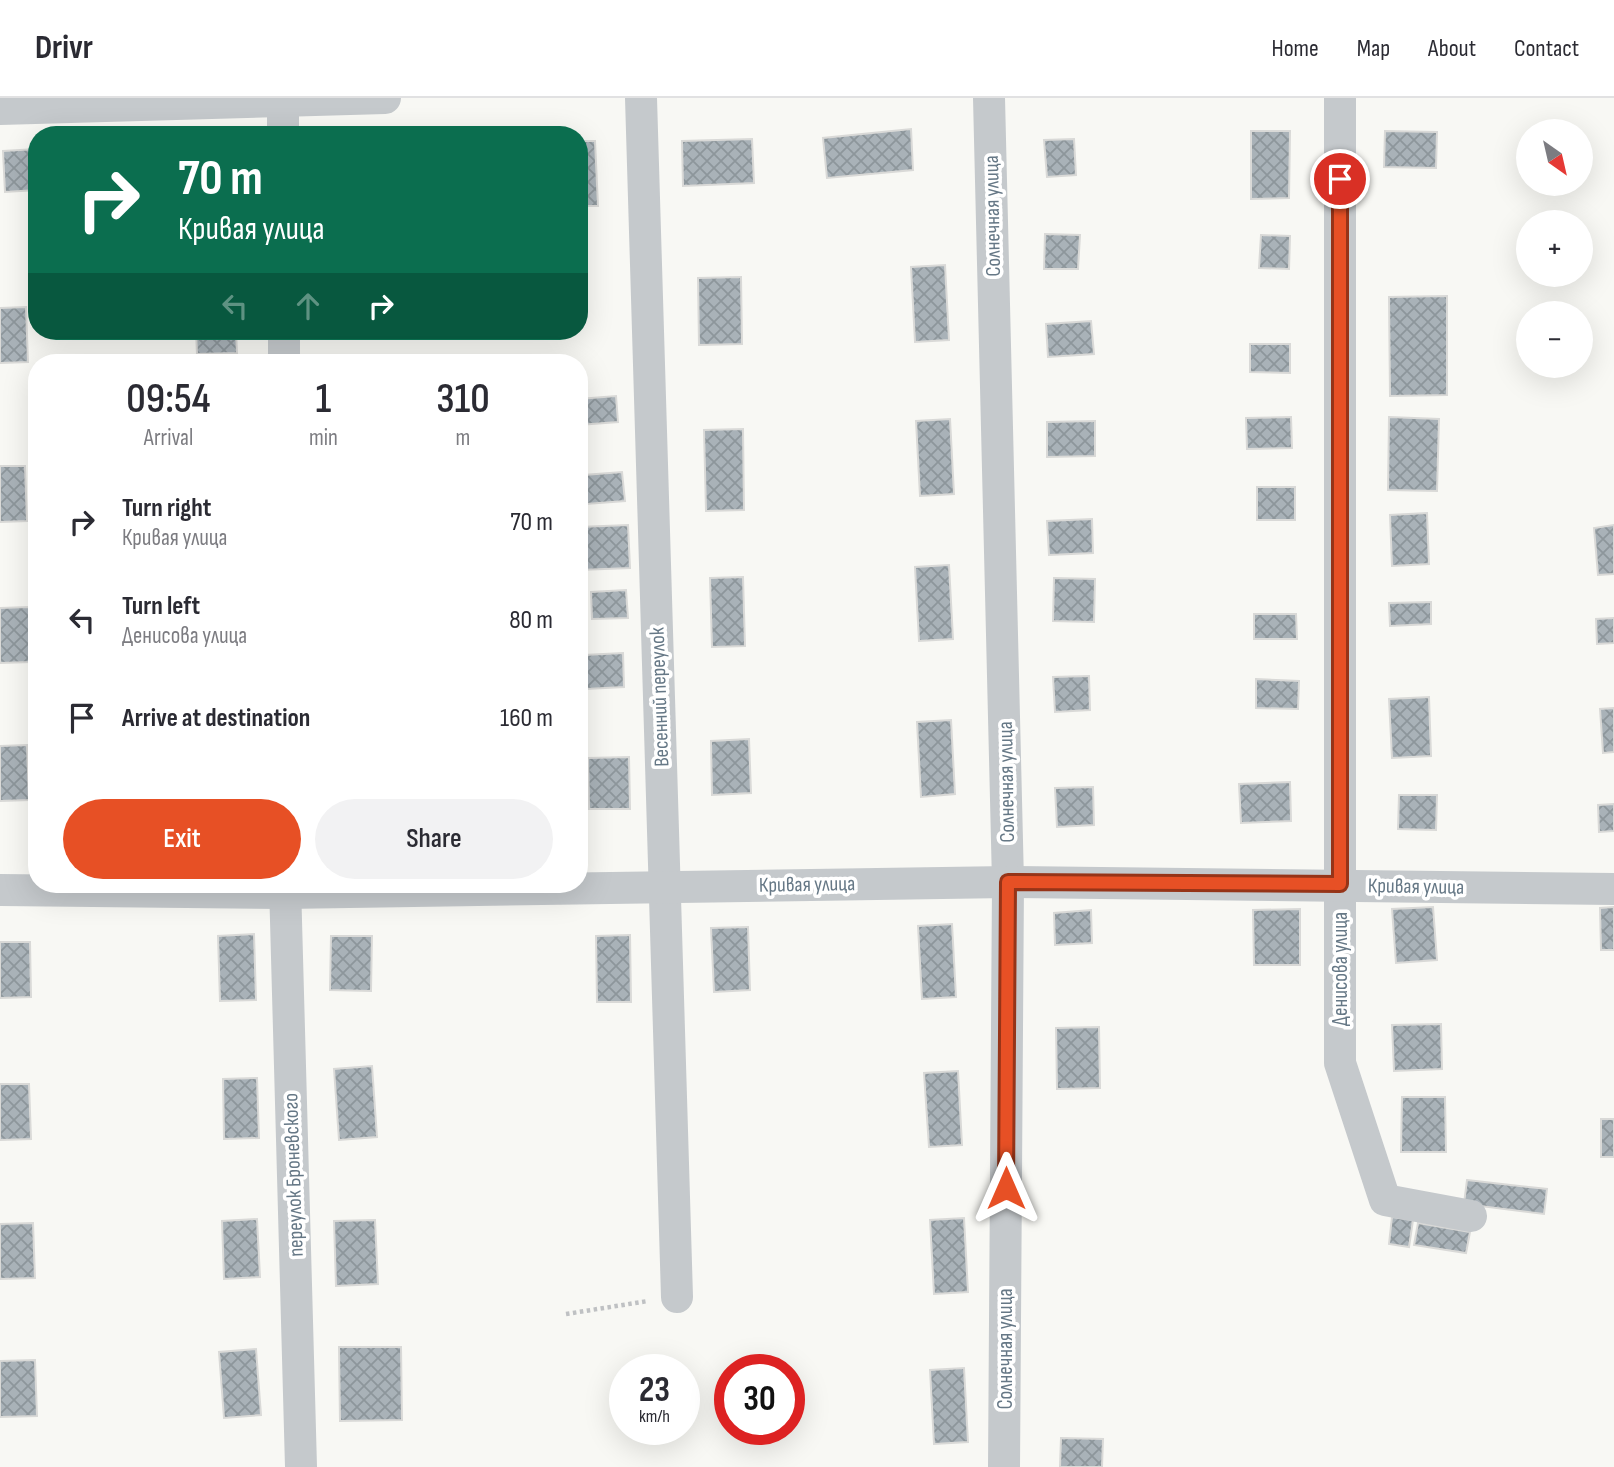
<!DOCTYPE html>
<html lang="en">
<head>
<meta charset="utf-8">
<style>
	:root { --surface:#fff; --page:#f2f2f3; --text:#2b2b33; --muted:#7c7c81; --line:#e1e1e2; --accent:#e75025 }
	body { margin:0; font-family:"Sofia Sans Condensed",sans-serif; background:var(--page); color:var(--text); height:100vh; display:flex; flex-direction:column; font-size:26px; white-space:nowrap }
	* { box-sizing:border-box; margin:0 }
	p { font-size:23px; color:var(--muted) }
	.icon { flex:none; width:38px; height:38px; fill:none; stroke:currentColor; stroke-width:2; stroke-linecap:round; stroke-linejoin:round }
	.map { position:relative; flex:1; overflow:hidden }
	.drawer { position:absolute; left:28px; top:256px; width:560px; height:539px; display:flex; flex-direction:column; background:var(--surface); border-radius:28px; box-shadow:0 7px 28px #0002 }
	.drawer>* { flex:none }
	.banner { position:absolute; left:28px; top:28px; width:560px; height:214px; border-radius:28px; box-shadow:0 7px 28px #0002; background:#0b6e4f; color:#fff; overflow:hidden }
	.needle { width:46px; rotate:146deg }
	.controls { position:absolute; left:1516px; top:21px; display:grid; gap:14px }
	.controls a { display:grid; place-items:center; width:77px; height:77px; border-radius:50%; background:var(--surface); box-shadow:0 7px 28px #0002; font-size:35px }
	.speed { position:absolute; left:609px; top:1256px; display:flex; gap:14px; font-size:35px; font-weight:700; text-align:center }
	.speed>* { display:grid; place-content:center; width:91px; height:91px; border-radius:50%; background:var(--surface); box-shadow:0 7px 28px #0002; line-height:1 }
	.speed small { font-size:18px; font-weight:400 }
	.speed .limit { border:10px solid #d22; background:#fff; color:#111 }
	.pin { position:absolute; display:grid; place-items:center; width:60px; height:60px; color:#fff; margin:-30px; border:4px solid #fff; border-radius:50%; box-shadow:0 2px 7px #0007 }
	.me { position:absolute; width:77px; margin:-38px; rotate:0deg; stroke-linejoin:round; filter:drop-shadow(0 0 5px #0008) }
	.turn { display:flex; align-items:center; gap:24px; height:147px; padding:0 35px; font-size:32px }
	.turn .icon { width:91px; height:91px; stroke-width:2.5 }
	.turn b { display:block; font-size:49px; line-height:60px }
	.lanes { display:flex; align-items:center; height:66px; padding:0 35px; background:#0003; justify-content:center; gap:35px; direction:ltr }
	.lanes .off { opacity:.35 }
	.eta { display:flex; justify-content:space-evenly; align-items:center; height:119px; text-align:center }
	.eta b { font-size:42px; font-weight:600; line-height:49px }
	.primary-button { display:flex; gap:14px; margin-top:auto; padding:14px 35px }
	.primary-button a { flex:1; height:80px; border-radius:42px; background:var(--accent); color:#fff; font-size:28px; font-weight:600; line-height:80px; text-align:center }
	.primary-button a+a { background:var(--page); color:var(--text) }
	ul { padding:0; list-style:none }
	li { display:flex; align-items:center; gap:21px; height:98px; padding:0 35px }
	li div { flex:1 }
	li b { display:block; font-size:26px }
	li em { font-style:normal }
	header { display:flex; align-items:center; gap:42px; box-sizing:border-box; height:98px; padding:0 35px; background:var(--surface); border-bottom:2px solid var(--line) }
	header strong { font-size:33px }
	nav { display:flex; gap:38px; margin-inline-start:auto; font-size:24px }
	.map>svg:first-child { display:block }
</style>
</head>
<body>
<header>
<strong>Drivr</strong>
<nav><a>Home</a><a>Map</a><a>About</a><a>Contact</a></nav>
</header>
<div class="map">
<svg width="1614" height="1369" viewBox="0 0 1614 1369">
	<defs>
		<pattern id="building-cross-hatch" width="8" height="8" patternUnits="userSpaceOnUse" patternTransform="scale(1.75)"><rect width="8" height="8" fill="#a9b2b8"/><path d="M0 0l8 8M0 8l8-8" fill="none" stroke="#8d969b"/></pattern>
	</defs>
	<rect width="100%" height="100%" fill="#f8f8f4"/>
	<!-- building -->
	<g fill="url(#building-cross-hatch)" stroke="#d9d9d7" stroke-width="2">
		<polygon points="911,31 913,72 827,80 823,40"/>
		<polygon points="1251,33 1290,33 1289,100 1251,101"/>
		<polygon points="1385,33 1437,34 1436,70 1384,69"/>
		<polygon points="752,41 754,85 683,88 682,43"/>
		<polygon points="1074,41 1076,77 1047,79 1044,42"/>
		<polygon points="579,43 595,43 598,108 579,108"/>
		<polygon points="37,51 37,92 5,94 3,53"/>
		<polygon points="1045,136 1080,137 1078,171 1044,171"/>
		<polygon points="1261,137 1290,138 1289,171 1259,170"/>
		<polygon points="945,167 949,242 915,244 911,169"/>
		<polygon points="741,179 742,246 699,247 698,180"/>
		<polygon points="1447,198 1447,297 1390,298 1389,199"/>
		<polygon points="26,209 28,264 0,265 0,210"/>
		<polygon points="1091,223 1094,256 1048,259 1046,226"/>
		<polygon points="196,233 236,233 237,255 197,256"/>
		<polygon points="1250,246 1290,246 1290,275 1250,274"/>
		<polygon points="616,298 618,324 579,327 579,301"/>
		<polygon points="1291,319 1292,350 1247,351 1246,320"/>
		<polygon points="1389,319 1439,321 1437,393 1388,392"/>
		<polygon points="950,321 954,396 920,398 916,323"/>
		<polygon points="1095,323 1095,358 1047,359 1047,324"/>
		<polygon points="743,331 744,412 706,413 704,332"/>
		<polygon points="0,368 25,368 27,423 0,424"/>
		<polygon points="622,374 625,403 586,406 584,377"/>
		<rect x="1257" y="389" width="38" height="33"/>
		<polygon points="1427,415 1429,466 1392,468 1390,417"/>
		<polygon points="1092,421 1093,455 1049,457 1047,423"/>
		<polygon points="628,427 630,470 579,472 579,429"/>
		<polygon points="1614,427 1614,476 1598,477 1594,430"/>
		<polygon points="949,467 953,541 919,543 915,469"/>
		<polygon points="743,479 745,548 712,549 710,480"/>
		<polygon points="1054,480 1095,481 1094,524 1053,523"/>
		<polygon points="626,492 628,520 592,521 591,494"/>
		<polygon points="1431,504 1431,526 1390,528 1389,505"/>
		<polygon points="29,509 30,564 0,565 0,510"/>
		<polygon points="1254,516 1296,516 1297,541 1254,541"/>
		<polygon points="1614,520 1614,545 1597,546 1596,521"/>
		<polygon points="623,555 624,589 586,591 584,557"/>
		<polygon points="1089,578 1090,612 1055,614 1053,579"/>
		<polygon points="1256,581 1299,583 1298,611 1256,610"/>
		<polygon points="1429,599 1431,658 1392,660 1389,601"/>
		<polygon points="1614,610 1614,654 1603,655 1600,611"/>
		<polygon points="951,622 955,696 921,699 917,624"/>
		<polygon points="749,641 751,695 712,697 711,643"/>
		<polygon points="27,647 29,702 0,703 0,648"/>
		<polygon points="629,659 630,711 589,711 588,660"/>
		<polygon points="1290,684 1291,723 1241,725 1239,686"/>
		<polygon points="1093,689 1094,727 1057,729 1055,690"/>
		<polygon points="1399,697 1437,697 1436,732 1398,731"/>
		<polygon points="1614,706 1614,733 1599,734 1598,707"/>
		<polygon points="1433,809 1437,862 1396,865 1392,811"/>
		<polygon points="1614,809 1614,852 1601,852 1600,810"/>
		<polygon points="1300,811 1300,867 1254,867 1253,812"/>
		<polygon points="1091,812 1092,845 1055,847 1054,815"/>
		<polygon points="952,826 956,899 922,901 918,828"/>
		<polygon points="748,829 750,892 714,894 711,830"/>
		<polygon points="254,836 256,902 220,903 218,838"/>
		<polygon points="630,837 631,904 597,904 596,838"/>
		<polygon points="331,838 372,838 371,893 330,892"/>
		<polygon points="0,844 30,844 31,899 0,900"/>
		<polygon points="1441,926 1442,971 1394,973 1392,927"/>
		<polygon points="1099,929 1100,990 1057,991 1056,930"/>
		<polygon points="372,968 377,1039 339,1042 334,971"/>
		<polygon points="958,973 962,1047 929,1049 924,975"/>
		<polygon points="257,980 259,1040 224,1041 223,981"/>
		<polygon points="0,986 29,986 31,1041 0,1042"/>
		<polygon points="1402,999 1445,999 1446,1054 1401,1054"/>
		<rect x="1601" y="1021" width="13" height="38"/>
		<polygon points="1467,1082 1547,1091 1544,1116 1464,1106"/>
		<polygon points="1392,1119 1413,1122 1409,1149 1389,1146"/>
		<polygon points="964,1120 968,1194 934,1196 930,1122"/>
		<polygon points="257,1121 260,1179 224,1181 222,1123"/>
		<polygon points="375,1122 378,1186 336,1188 334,1123"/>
		<polygon points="33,1125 35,1180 0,1181 0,1126"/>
		<polygon points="1418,1125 1470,1134 1466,1155 1414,1147"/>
		<polygon points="339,1249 401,1249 402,1322 340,1323"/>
		<polygon points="256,1251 261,1317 224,1320 219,1254"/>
		<polygon points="35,1262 37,1318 0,1319 0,1263"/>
		<polygon points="964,1270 968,1344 934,1346 930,1272"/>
		<polygon points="1061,1340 1103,1341 1102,1369 1060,1369"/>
	</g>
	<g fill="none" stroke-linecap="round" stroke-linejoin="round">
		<!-- path -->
		<polyline stroke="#bfc1c3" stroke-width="4.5" stroke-dasharray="3.5 3.5" stroke-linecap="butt" points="566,1216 648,1203"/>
		<!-- street -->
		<g stroke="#c5c9cc" stroke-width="32">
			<polyline points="641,0 677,1199"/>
			<polyline points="989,0 1008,784 1004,1369"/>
			<polyline points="1340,0 1340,965 1385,1102 1471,1118"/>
			<polyline points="283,4 283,37"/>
			<polyline points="0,11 385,0"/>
			<polyline points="284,233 284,264"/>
			<polyline points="285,786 301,1369"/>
			<polyline points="0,792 285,795 1008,784 1614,791"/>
		</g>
	</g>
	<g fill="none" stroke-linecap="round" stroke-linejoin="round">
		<defs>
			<polyline id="route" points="1006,1090 1008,784 1340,786 1340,81"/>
		</defs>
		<!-- route casing -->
		<use href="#route" stroke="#963418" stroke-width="18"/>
		<!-- route -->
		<use href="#route" stroke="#e75025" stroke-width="12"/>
	</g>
	<g text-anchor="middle" stroke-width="7" stroke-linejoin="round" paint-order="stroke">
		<!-- street labels -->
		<g font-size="21" fill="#667886" stroke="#fff">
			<text transform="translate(992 118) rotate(-91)" y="7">Солнечная улица</text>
			<text transform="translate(659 599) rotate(-92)" y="7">Весенний переулок</text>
			<text transform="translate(1006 684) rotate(-91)" y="7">Солнечная улица</text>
			<text transform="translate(807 786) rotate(-1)" y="7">Кривая улица</text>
			<text transform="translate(1416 788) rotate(1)" y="7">Кривая улица</text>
			<text transform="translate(1340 871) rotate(-90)" y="7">Денисова улица</text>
			<text transform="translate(293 1077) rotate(-92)" y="7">переулок Броневского</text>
			<text transform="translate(1005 1251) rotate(-90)" y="7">Солнечная улица</text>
		</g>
	</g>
</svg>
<div class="controls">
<a><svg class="needle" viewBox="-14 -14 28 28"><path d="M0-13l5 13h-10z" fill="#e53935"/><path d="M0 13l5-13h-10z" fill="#7c7c81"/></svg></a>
<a>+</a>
<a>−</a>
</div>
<div class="speed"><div>23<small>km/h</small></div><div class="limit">30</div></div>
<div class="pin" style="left:1340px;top:81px;background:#d93025"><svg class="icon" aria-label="arrive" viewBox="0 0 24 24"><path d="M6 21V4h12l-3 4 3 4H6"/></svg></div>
<svg class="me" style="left:1006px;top:1090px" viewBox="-20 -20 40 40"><path d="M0-17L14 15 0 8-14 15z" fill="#e75025" stroke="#fff" stroke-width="4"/></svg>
<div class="banner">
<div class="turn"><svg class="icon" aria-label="right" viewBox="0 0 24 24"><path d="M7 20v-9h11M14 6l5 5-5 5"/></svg><div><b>70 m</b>Кривая улица</div></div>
<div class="lanes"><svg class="icon off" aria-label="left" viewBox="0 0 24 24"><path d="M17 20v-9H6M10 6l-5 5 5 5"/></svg><svg class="icon off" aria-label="ahead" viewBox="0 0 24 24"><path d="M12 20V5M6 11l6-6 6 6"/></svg><svg class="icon" aria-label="right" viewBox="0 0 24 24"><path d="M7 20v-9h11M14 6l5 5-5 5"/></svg></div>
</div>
<section class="drawer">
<div class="eta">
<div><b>09:54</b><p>Arrival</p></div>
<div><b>1</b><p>min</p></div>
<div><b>310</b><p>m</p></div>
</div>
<ul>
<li><svg class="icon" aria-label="right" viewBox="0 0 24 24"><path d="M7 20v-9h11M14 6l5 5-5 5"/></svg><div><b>Turn right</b><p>Кривая улица</p></div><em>70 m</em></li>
<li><svg class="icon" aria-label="left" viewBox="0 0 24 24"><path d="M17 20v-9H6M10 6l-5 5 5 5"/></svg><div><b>Turn left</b><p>Денисова улица</p></div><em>80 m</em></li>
<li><svg class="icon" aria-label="arrive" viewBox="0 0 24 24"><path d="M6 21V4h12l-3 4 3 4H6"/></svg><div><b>Arrive at destination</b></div><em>160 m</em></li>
</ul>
<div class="primary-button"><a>Exit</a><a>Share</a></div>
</section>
</div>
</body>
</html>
